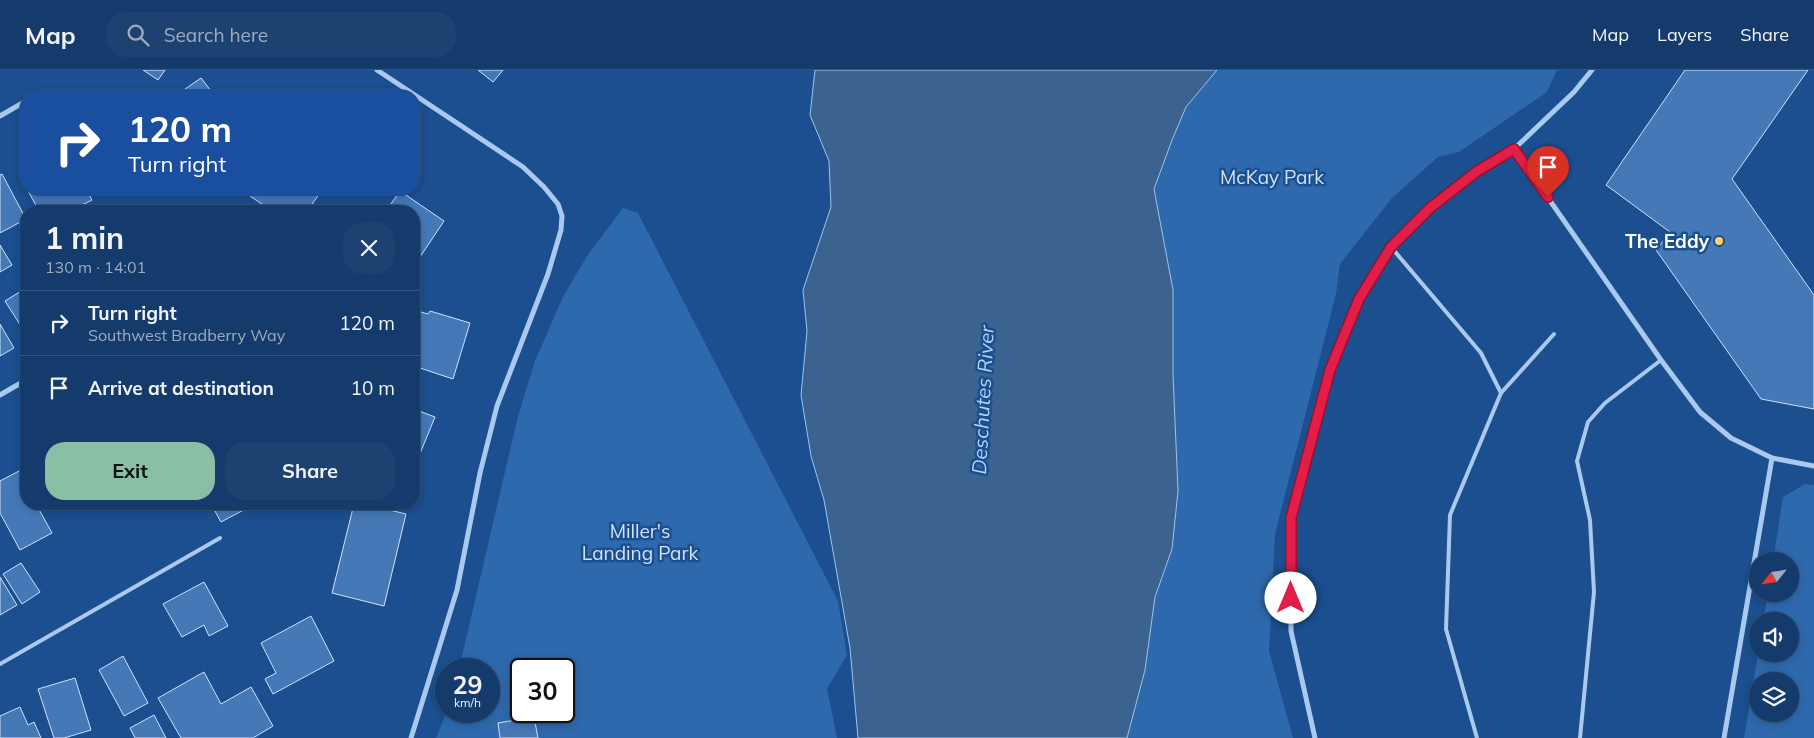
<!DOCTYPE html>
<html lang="en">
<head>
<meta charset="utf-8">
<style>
	:root { --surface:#143b6b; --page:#1d4271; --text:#f1f3f6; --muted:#9dadc1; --line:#33557e; --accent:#8abfa5 }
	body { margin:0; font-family:Mulish,sans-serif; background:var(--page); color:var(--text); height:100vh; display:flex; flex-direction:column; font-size:19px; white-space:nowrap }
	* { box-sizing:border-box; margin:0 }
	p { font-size:16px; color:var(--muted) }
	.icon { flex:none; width:28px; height:28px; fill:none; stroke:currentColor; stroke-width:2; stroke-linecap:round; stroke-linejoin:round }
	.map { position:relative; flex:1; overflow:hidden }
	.side { position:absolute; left:20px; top:135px; width:400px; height:305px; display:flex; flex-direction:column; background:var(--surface); border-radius:20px; box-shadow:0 2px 8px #0003,0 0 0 1px var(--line) }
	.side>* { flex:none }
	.hud { position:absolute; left:20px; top:20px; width:400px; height:105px; border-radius:20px; box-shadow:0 2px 8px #0003,0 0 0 1px var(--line); background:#1a4fa0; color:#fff; overflow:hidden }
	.needle { width:32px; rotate:240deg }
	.controls { position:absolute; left:1749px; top:482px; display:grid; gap:10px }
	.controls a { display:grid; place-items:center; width:50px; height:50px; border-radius:50%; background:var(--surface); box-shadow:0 2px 8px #0003,0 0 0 1px var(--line); font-size:25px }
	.speed { position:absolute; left:435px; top:588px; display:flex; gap:10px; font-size:25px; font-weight:700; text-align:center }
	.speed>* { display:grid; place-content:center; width:65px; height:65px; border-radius:50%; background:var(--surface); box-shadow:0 2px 8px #0003,0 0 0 1px var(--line); line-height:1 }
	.speed small { font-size:12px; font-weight:400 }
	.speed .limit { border:2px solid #111; border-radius:8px; background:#fff; color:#111 }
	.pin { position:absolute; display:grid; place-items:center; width:42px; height:42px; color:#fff; margin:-51px -21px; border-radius:50% 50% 50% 0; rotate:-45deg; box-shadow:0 0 5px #0007 }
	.pin .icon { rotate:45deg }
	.me { position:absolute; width:55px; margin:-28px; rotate:0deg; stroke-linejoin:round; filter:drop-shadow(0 0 4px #0008) }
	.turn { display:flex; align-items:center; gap:18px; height:105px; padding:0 25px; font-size:22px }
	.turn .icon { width:65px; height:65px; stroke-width:2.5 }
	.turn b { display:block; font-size:35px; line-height:42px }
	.round { display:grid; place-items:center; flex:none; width:52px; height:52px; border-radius:20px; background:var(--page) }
	.headline { display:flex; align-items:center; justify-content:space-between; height:85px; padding:0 25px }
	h1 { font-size:30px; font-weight:700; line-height:38px }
	.button { display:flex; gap:10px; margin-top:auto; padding:10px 25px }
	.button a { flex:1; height:58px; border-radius:20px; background:var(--accent); color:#111; font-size:20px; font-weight:700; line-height:58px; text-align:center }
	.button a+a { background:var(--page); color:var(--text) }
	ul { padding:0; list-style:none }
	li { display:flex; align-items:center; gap:15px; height:65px; padding:0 25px; border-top:1px solid var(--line) }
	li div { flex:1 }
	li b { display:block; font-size:19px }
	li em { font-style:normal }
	header { display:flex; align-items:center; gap:30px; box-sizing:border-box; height:70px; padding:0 25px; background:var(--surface); border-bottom:1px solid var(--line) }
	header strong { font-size:24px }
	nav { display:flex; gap:28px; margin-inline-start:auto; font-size:18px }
	.search { width:350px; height:45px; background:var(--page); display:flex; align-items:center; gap:12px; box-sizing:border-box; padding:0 18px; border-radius:20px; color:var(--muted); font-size:19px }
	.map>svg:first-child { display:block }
</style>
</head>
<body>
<header>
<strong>Map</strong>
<div class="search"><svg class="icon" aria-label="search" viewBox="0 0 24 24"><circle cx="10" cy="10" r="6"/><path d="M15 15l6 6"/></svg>Search here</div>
<nav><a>Map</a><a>Layers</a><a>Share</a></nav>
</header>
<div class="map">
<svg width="1814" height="668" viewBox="0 0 1814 668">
	<rect width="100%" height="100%" fill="#1b4f8f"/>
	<!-- green -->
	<g fill="#2e69ad" fill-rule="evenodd">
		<polygon points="1217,0 1557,0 1547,22 1459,82 1438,87 1392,128 1340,194 1336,224 1275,464 1269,581 1293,668 1127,668 1145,600 1155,527 1172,479 1178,421 1173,305 1173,220 1154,119 1172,70 1186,37"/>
		<path d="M623 138 638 143 838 531 847 585 827 619 837 668H436L447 641H489V599H459L518 346 535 291 563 227 587 186ZM521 599H564V641H521Z"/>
		<path d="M1805 414 1814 415V668H1744L1758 584H1790V551H1763L1768 524H1790V491H1773L1783 427ZM1790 611V644H1758V611Z"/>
	</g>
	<!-- water -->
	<polygon fill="#3c6290" stroke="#9cc4f0" points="815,0 1217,0 1186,37 1172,70 1154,119 1173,220 1173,305 1178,421 1172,479 1155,527 1145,600 1127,668 858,668 850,578 824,430 811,386 801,325 807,261 803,220 831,137 829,91 810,45"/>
	<!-- building -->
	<g fill="#4478b7" stroke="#cfe3fa">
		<polygon points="143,0 165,0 158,10"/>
		<polygon points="478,0 503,0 493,12"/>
		<polygon points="1685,0 1808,0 1732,109 1814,225 1814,339 1761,329 1656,180 1670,162 1606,115"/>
		<polygon points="201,8 215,26 175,26"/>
		<polygon points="26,103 26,118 20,107"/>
		<polygon points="2,104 26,149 0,163 0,105"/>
		<polygon points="27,119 86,119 92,130 70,141 39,141"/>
		<polygon points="256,119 323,119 307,141 272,141 250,126"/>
		<polygon points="400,121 444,151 414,196 414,141 386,141"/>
		<polygon points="0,175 12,195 0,202"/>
		<polygon points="26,218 26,260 24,261 5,231"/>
		<polygon points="414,240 428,244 430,241 470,253 453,309 414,296"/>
		<polygon points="0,254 14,278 0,286"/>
		<polygon points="414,339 435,347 417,391 414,390"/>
		<polygon points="19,401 26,415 26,434 36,434 52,463 20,480 0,443 0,411"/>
		<polygon points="211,434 255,434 221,452"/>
		<polygon points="354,434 365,434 406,444 384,536 332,523"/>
		<polygon points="21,493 40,522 22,534 3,504"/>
		<polygon points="0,507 17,535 0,545"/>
		<polygon points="204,512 228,556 209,566 204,555 182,567 163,534"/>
		<polygon points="311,546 334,591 273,624 265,609 276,603 261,573"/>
		<polygon points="123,586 148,633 124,646 99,600"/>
		<polygon points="204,602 221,634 251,617 273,656 253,668 181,668 158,628"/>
		<polygon points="75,608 91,660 64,668 54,668 38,619"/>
		<polygon points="20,637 28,655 34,652 41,668 0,668 0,646"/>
		<polygon points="154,645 166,668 135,668 130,658"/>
		<polygon points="534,647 538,668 500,668 498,653"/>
	</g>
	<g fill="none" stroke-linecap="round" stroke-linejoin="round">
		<!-- service -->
		<g stroke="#a9c9ee" stroke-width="4">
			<polyline points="1391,177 1481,283 1501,323"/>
			<polyline points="0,594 220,468"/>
			<polyline points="1477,668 1446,559 1450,445 1501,323 1554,264"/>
			<polyline points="1580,668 1594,522 1590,450 1577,391 1588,352 1605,333 1661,290"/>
		</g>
		<!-- minor -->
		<g stroke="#a9c9ee" stroke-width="5">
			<polyline points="377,0 523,97 544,117 558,134 562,146 561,160 548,204 497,336 480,403 457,520 411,668"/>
			<polyline points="35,26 38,25"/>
			<polyline points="0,46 26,31"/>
			<polyline points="1514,79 1661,290 1700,342 1731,368 1772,388 1814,396"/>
			<polyline points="0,325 26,310"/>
			<polyline points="1315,668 1291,561 1291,448 1330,300 1359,229 1391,177 1430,138 1477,102 1514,79 1574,22 1592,0"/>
			<polyline points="1724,668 1772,388"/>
		</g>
	</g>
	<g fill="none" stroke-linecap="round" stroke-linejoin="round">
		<defs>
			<polyline id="route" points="1291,528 1291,448 1330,300 1359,229 1391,177 1430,138 1476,102 1514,79 1548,127"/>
		</defs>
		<!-- route casing -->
		<use href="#route" stroke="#92132f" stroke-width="12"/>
		<!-- route -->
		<use href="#route" stroke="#e11d48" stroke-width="9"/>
	</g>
	<!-- markers -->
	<circle fill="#ffd166" stroke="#1b4f8f" stroke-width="2" cx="1719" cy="171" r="5"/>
	<g text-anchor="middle" stroke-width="5" stroke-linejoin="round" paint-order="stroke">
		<!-- park labels -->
		<g font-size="19" fill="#cfe3fa" stroke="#1b4f8f">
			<text x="1272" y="114">McKay Park</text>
			<text x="640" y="468">Miller's<tspan x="640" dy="22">Landing Park</tspan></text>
		</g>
		<!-- poi labels -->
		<g font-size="19" font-weight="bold" fill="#fff" stroke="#1b4f8f" text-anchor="end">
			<text x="1709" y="178">The Eddy</text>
		</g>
		<!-- water labels -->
		<g font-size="20" font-style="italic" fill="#b5d3f5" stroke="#1b4f8f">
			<text transform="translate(983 330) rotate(-87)" y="7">Deschutes River</text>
		</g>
	</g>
</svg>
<div class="controls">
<a><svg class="needle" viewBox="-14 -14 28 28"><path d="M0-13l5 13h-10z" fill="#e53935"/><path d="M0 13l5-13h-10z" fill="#9dadc1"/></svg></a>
<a><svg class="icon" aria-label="sound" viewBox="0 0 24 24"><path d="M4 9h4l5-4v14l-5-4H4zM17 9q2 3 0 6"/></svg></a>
<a><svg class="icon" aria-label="layers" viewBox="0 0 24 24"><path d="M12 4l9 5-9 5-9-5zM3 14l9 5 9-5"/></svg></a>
</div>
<div class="speed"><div>29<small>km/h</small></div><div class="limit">30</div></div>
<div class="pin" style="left:1548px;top:127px;background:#d93025"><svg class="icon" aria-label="arrive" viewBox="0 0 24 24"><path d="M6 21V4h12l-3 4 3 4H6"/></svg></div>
<svg class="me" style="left:1291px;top:528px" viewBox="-20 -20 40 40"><circle r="19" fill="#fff"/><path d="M0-13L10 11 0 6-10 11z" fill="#e11d48"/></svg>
<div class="hud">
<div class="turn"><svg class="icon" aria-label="right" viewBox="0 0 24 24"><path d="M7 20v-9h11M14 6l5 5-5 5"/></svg><div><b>120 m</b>Turn right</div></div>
</div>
<section class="side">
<div class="headline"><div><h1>1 min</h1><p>130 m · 14:01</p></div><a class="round"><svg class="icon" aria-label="close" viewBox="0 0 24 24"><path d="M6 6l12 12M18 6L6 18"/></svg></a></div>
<ul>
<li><svg class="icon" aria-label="right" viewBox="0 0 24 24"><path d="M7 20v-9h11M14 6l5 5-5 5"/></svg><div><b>Turn right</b><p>Southwest Bradberry Way</p></div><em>120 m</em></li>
<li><svg class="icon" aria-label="arrive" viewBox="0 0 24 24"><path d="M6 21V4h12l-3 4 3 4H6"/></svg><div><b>Arrive at destination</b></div><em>10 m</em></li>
</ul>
<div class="button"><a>Exit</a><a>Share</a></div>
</section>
</div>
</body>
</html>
